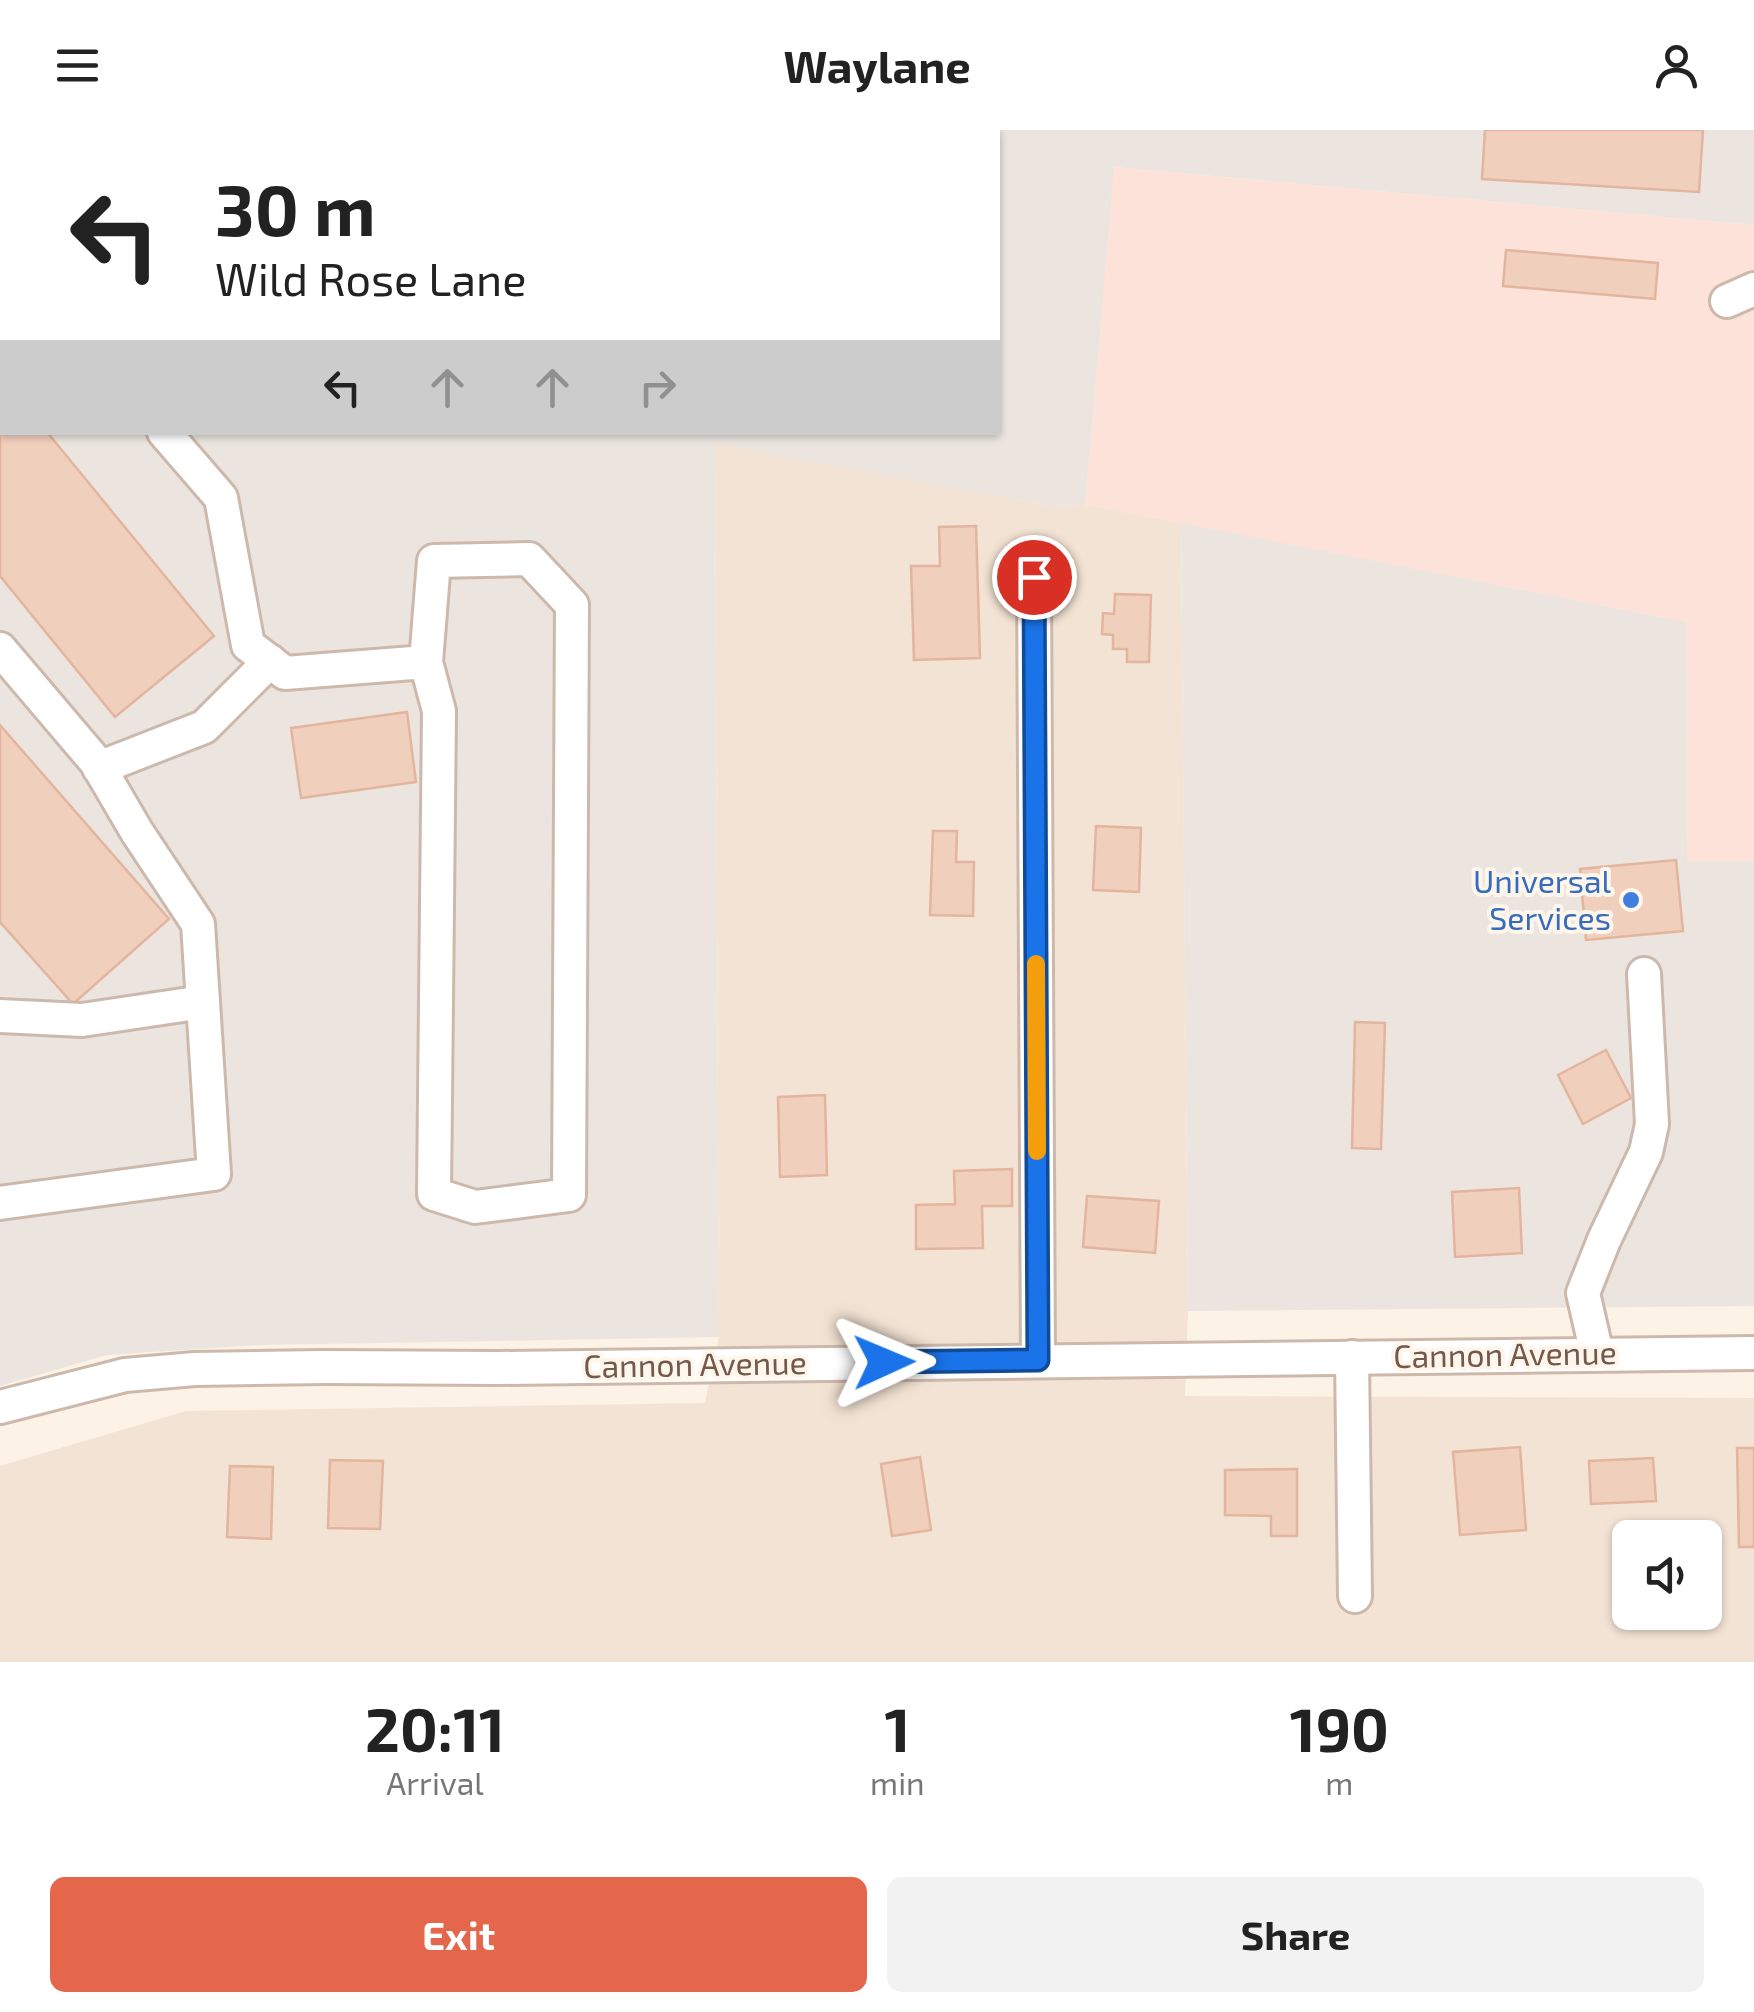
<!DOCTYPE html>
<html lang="en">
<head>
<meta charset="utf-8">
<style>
	:root { --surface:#fff; --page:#f2f2f2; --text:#222; --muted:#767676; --accent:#e4674c }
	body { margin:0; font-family:"Exo 2",sans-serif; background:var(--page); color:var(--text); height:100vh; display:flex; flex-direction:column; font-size:38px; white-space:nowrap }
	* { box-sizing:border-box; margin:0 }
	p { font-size:32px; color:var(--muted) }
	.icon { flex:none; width:55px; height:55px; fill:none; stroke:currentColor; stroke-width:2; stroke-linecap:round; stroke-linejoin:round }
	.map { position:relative; height:1532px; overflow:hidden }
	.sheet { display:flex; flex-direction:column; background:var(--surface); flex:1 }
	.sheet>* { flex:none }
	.guide { position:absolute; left:0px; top:0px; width:1000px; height:305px; box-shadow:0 2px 8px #0004; background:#fff; color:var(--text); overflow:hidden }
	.buttons { position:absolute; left:1612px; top:1390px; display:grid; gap:20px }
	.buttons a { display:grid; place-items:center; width:110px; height:110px; border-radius:15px; background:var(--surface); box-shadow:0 2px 8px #0004; font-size:50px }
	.pin { position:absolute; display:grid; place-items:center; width:85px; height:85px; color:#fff; margin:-42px; border:5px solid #fff; border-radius:50%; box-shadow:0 2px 10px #0007 }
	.me { position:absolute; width:110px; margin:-55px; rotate:89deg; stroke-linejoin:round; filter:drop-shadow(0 0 8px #0008) }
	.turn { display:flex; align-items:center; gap:35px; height:210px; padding:0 50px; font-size:45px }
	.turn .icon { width:130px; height:130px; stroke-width:2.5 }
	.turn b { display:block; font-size:70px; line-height:85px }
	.lanes { display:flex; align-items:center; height:95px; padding:0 50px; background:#0003; justify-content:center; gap:50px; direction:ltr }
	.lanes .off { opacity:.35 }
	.eta { display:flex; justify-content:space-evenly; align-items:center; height:170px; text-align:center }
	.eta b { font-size:60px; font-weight:700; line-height:70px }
	.cta { display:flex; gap:20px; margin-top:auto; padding:20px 50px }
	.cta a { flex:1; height:115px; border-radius:15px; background:var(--accent); color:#fff; font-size:40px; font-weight:700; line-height:115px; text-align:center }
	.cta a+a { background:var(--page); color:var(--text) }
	header { display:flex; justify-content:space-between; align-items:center; height:130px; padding:0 50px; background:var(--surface); font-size:45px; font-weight:700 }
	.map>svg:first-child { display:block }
</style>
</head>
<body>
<header><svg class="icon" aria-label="menu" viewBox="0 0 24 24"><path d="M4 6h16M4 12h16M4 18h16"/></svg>Waylane<svg class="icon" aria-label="person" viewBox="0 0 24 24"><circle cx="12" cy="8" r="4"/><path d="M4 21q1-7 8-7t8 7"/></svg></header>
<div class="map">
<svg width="1754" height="1532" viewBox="0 0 1754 1532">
	<rect width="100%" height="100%" fill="#fcf2e5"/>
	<!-- residential -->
	<path fill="#f3e3d4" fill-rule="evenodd" d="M715 313 1051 376 1085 375 1181 393 1188 1181 1185 1266 1754 1268V1532H0V1336L186 1281 705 1273 719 1207ZM1630 1408H1705V1482H1630Z"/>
	<!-- commercial -->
	<polygon fill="#fce2d9" points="1113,37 1754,95 1754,731 1687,731 1686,492 1085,375"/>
	<!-- industrial -->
	<g fill="#ece5df" fill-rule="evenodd">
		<path d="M0 0H1754V95L1114 37 1085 375 1051 376 715 314 719 1207 260 1215 107 1225 0 1256ZM2 2H998V302H2Z"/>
		<polygon points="1181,393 1686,492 1687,731 1754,731 1754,1176 1188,1181"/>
	</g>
	<!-- building -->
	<g fill="#f1cfbd" stroke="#e3b59e" stroke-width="2.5">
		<polygon points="1485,0 1703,0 1699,62 1482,49"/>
		<polygon points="1506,120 1658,133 1655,169 1503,156"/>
		<polygon points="0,187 2,190 2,302 47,302 214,506 115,587 0,446"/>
		<polygon points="976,396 980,528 914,530 911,436 940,436 939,397"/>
		<polygon points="1115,464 1151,465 1149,532 1127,532 1127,519 1113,519 1113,505 1102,504 1103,483 1114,484"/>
		<polygon points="407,582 416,652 301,668 291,598"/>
		<polygon points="0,595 169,789 73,874 0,792"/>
		<polygon points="1096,696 1141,698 1139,762 1093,760"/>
		<polygon points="933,701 957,701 956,732 974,732 973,786 930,785"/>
		<polygon points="1676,730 1683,801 1586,810 1580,739"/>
		<polygon points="1355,892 1385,893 1381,1019 1352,1018"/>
		<polygon points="1606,920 1631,968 1583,994 1558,945"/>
		<polygon points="825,965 827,1045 780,1047 778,967"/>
		<polygon points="1012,1039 1012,1076 982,1076 983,1118 916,1119 916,1075 955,1074 954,1041"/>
		<polygon points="1519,1058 1522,1123 1455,1127 1452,1062"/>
		<polygon points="1087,1066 1159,1071 1155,1123 1083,1117"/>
		<polygon points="1520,1317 1526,1400 1460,1405 1453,1322"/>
		<polygon points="1737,1318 1754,1318 1754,1417 1739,1417"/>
		<polygon points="920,1327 931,1400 892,1406 881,1334"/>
		<polygon points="1653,1328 1656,1371 1591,1374 1589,1331"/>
		<polygon points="330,1330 383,1331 380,1399 328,1398"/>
		<polygon points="230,1336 273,1337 271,1409 227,1407"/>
		<polygon points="1297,1339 1297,1406 1271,1406 1271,1386 1225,1385 1225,1340"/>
	</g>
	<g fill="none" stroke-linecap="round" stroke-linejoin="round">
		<defs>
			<g id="minor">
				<polyline points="295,0 295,2"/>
				<polyline points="644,0 644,2"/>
				<polyline points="0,98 2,102"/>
				<polyline points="1727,171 1754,159"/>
				<polyline points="164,302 221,368 248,515 285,543 426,532"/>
				<polygon points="529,429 572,475 569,1065 475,1077 434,1064 439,581 426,532 434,431"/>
				<polyline points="1034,447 1038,1230"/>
				<polyline points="0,519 96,632 137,702 198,794 214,1044 0,1073"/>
				<polyline points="99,638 204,597 270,531"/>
				<polyline points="0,886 82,890 203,872"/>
				<polyline points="1597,1224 1583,1163 1604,1110 1646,1022 1652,994 1644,844"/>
				<polyline points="1352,1227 1355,1466"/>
				<polyline points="0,1277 125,1245 195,1239 324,1237 499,1238 1754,1223"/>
			</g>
		</defs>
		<!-- minor casing -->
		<use href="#minor" stroke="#cdb9ac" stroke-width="38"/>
		<!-- minor -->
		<use href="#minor" stroke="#fff" stroke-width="32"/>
	</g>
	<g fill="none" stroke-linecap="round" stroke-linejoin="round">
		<defs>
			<polyline id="route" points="884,1232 1038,1230 1034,447"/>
		</defs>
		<!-- route casing -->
		<use href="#route" stroke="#114b97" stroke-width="25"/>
		<!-- route -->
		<use href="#route" stroke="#1a73e8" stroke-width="18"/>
		<!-- slow -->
		<polyline stroke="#f59e0b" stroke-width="18" points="1036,834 1037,1021"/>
	</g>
	<!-- markers -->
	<circle fill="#3f7fe0" stroke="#fff6eb" stroke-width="4" cx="1631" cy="770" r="10"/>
	<g text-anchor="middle" stroke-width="8" stroke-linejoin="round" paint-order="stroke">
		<!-- shop labels -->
		<g font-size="32" fill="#366cbe" stroke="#fff6eb" text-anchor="end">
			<text x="1611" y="763">Universal<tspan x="1611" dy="37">Services</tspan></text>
		</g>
		<!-- street labels -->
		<g font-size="32" fill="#74584b" stroke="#fff6eb">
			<text transform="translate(1505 1225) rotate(-1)" y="11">Cannon Avenue</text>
			<text transform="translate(695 1235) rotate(-1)" y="11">Cannon Avenue</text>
		</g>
	</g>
</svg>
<div class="buttons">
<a><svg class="icon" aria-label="sound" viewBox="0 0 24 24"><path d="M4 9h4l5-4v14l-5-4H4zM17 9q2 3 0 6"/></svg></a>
</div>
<div class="pin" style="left:1034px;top:447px;background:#d93025"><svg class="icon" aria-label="arrive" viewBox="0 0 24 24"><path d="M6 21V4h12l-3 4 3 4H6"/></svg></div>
<svg class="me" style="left:884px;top:1232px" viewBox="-20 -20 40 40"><path d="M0-17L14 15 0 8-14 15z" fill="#1a73e8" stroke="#fff" stroke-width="4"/></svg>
<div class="guide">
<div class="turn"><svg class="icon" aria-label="left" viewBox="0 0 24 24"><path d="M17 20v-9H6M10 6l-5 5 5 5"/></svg><div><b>30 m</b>Wild Rose Lane</div></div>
<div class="lanes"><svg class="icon" aria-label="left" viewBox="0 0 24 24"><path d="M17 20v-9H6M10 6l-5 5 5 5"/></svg><svg class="icon off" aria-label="ahead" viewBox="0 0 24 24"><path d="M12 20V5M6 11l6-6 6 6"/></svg><svg class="icon off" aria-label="ahead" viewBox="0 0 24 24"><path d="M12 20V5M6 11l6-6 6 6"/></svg><svg class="icon off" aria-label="right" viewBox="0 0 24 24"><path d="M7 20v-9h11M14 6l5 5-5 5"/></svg></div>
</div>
</div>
<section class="sheet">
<div class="eta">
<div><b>20:11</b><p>Arrival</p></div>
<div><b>1</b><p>min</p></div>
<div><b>190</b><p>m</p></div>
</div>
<div class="cta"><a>Exit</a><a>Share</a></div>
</section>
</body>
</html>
